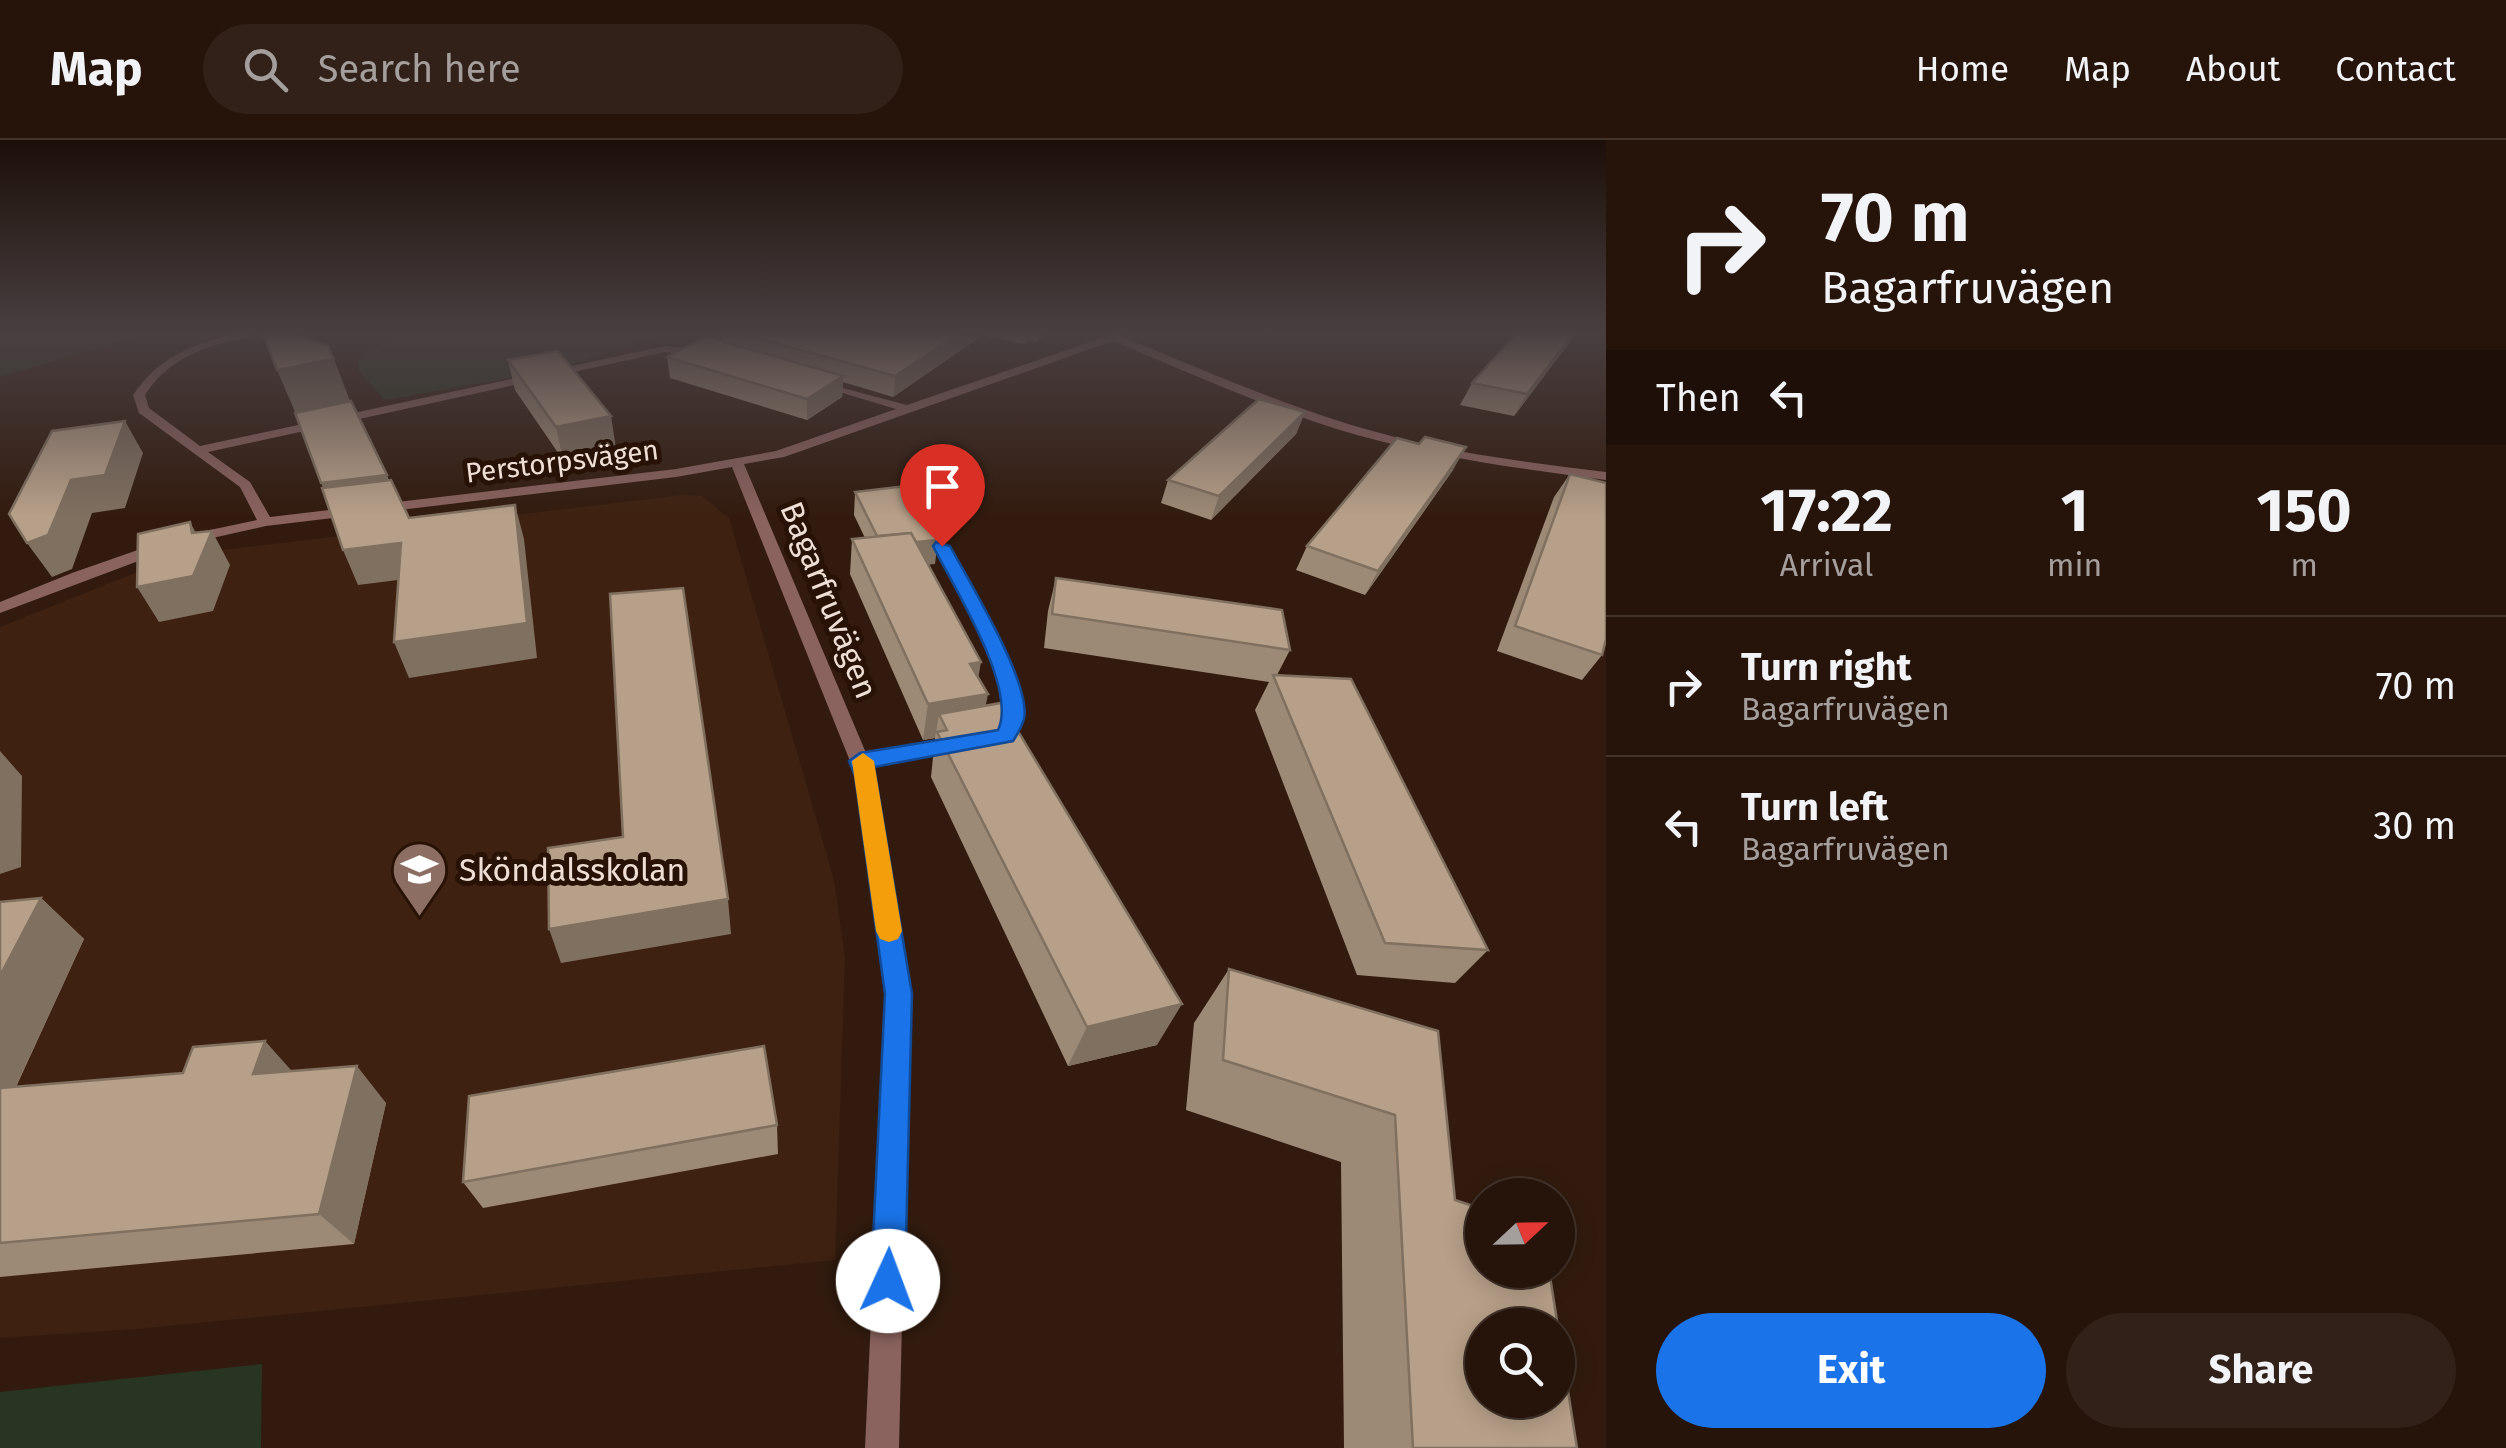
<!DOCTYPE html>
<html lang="en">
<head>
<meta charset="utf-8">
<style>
	:root { --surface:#26140a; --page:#322118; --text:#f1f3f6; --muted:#a49e9c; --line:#42332b; --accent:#1a73e8 }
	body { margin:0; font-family:"Fira Sans",sans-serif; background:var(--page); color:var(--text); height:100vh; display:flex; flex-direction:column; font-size:38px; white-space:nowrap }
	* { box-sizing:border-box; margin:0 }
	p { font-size:32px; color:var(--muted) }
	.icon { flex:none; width:55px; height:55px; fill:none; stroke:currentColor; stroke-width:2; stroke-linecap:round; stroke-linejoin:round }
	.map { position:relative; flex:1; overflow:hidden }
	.panel { display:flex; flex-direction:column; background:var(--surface); width:900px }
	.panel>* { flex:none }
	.banner { background:#26140a; color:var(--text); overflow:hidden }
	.needle { width:65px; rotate:68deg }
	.tools { position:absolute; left:1465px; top:1038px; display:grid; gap:20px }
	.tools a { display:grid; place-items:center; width:110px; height:110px; border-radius:50%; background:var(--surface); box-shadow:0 5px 25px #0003,0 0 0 2px var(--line); font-size:50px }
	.pin { position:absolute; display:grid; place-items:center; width:85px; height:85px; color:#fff; margin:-102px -42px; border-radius:50% 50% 50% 0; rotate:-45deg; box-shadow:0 0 10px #0007 }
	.pin .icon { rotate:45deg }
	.me { position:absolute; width:110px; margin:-55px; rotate:2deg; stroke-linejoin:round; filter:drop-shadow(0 0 8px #0008) }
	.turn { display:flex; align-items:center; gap:35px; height:210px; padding:0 50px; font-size:45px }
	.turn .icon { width:130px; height:130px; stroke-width:2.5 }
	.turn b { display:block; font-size:70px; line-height:85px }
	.then { display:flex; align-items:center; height:95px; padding:0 50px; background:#0003; gap:20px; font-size:38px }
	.eta { display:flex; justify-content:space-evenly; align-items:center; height:170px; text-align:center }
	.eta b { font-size:60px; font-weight:700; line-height:70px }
	.action { display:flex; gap:20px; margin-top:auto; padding:20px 50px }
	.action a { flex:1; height:115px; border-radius:60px; background:var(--accent); color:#fff; font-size:40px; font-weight:700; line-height:115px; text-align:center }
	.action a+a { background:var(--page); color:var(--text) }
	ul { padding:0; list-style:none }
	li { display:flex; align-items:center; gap:30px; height:140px; padding:0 50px; border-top:2px solid var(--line) }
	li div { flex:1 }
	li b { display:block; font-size:38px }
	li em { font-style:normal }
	header { display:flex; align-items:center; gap:60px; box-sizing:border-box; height:140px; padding:0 50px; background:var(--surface); border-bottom:2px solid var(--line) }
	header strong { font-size:48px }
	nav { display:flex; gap:55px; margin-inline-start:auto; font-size:35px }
	.search { width:700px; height:90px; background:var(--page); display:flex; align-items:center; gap:25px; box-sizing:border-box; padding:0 35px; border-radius:55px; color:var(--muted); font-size:38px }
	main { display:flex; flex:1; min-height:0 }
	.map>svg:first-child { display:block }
</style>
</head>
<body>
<header>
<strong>Map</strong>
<div class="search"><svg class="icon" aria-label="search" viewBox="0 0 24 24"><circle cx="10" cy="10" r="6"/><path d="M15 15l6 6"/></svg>Search here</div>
<nav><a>Home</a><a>Map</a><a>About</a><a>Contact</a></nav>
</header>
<main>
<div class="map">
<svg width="1606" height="1308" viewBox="0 0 1606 1308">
	<rect width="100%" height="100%" fill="#321b0e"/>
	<!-- built -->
	<polygon fill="#3e2110" points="682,355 702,356 729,378 834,740 845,817 835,1120 137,1189 0,1198 0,487 135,433 215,411"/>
	<!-- green -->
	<g fill="#293523">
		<polygon points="0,194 146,194 0,237"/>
		<polygon points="405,194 665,194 555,230 385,260 357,229 361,213"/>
		<polygon points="262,1224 261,1308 0,1308 0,1252"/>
	</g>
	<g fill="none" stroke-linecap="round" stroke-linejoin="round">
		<!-- minor -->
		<g fill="#8a625e" fill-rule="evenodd">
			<path d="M235 194H257C248 199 237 200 226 202 192 211 164 225 145 255L149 268 200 306 665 206 711 212 706 215 665 212 208 312 250 342 270 377 676 329 776 311 896 269 816 245V241L907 265 1113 194H1127L1123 197C1213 234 1301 273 1395 297 1464 315 1535 323 1606 332V340C1522 329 1439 318 1357 295 1273 271 1193 234 1113 201L784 317 744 324 866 613 957 597 966 604 957 611 871 626 876 636 910 853 899 1308H865L886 853 856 636 732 327 676 337 266 386 181 405 0 473V462L72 433 172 398 257 380 240 347 139 273 133 255C159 217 192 204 235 194Z"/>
			<path d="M942 402 949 406C975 459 1040 541 1012 601L995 603 986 597 988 592 997 590C1014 527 960 461 935 406Z"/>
		</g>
	</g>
	<!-- wall -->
	<g fill="#9d8a76">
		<polygon points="723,194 1048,194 1037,202 1030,200 1024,204 983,195 893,257 843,242 842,257 807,280 670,238 667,217 723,202"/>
		<polygon points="1576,194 1514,276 1460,265 1472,243"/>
		<polygon points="508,220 616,308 563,320 515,250"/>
		<polygon points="1305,272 1296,294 1211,380 1161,363 1168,340"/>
		<polygon points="1419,304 1453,330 1365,455 1296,430 1307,406"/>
		<polygon points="1570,334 1602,515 1582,540 1497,511 1554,357"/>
		<polygon points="855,352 935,424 928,424 979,538 986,566 1157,905 1068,926 931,637 935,598 923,600 850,434 852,399 865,398 854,375"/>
		<polygon points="1056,438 1290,510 1277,535 1488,810 1455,843 1357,835 1255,570 1269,542 1044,508 1048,471"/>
		<polygon points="41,758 84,799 16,947 292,931 386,963 354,1104 0,1137 0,762"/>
		<polygon points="1229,829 1438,891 1455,1060 1577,1308 1344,1308 1341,1022 1186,970 1194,883"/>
		<polygon points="777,985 778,1014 483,1068 463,1042"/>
	</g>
	<!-- shaded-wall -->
	<g fill="#807060">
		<polygon points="958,194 983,194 893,257 895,236"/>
		<polygon points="1026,194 1031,194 1030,200 1024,204"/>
		<polygon points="1039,194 1048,194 1037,202"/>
		<polygon points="1573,194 1576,194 1514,276 1527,254"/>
		<polygon points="334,219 353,269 299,281 277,230"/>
		<polygon points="843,236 842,257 807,280 807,259"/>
		<polygon points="1305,272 1296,294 1211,380 1219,356"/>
		<polygon points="611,276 616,308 563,320 556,287"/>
		<polygon points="125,281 143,313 125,368 92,373 72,429 52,437 27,403 71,340"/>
		<polygon points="1466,307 1453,330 1365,455 1378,431"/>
		<polygon points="387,335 396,358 331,366 321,343"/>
		<polygon points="515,365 524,399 537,518 409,538 394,502"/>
		<polygon points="190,382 204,408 212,391 230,425 213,471 159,482 137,447 192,393"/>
		<polygon points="938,400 935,424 881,430 882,406"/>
		<polygon points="401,403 414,438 358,445 343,410"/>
		<polygon points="981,522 975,556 988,554 981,590 947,590 939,574 935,598 923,600 928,564 970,524"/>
		<polygon points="0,611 22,636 21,727 0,734"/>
		<polygon points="41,758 84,799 0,980 0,836"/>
		<polygon points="728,759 731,794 561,823 549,789"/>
		<polygon points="1182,864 1157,905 1068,926 1087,887"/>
		<polygon points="265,901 299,939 253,934"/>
		<polygon points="357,926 386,963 354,1104 319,1074"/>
	</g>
	<!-- building -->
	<g fill="#b7a089" stroke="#807060" stroke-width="2.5" fill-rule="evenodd">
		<polygon points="263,194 296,194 328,206 334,219 277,230"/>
		<polygon points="743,194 958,194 895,236"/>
		<polygon points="1516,194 1573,194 1527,254 1472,243"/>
		<polygon points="703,198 711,198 843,236 807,259 667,217"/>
		<polygon points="558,211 611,276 556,287 508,220"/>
		<polygon points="1259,259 1305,272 1219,356 1168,340"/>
		<polygon points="351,261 387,335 321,343 295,273"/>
		<polygon points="125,281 105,335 71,340 48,395 27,403 9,374 52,291"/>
		<polygon points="1425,297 1466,307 1378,431 1307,406 1397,298 1419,304"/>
		<polygon points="1570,334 1606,343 1606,499 1602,515 1515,486"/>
		<polygon points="391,340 409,378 515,365 527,483 394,502 401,403 343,410 322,348"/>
		<polygon points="906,346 938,400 916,402 911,393 877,396 855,352"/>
		<polygon points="190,382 192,393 212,391 193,436 137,447 138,394"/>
		<polygon points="911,393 981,522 970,524 988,554 928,564 852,399"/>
		<polygon points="1056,438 1282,470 1290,510 1052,474"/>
		<polygon points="683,448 728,759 549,789 548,708 623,697 610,454"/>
		<polygon points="1273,535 1351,539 1488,810 1385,803"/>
		<polygon points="1001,563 1182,864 1087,887 937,592 947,590 939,574"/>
		<polygon points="41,758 0,836 0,762"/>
		<path d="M1229 829 1438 891 1455 1060 1482 1069V1130H1549L1577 1308H1413L1395 975 1223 920ZM1482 1185H1558V1260H1482Z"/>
		<polygon points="265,901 253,934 357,926 319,1074 0,1103 0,948 183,933 193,907"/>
		<polygon points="764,906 777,985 463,1042 469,956"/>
	</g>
	<!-- sky -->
	<linearGradient id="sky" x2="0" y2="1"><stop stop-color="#1c0f08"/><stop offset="0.51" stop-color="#493f41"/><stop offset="1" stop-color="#493f41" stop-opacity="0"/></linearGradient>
	<rect width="1606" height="377" fill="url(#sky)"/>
	<!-- route -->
	<path fill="#1a73e8" stroke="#114b97" stroke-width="2.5" d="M936 402 950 406C968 440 1032 544 1024 579 1022 586 1017 595 1013 601L874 627 912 854 905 1141 900 1153 888 1158 876 1153 871 1141 885 854 855 636 849 621 860 613 998 590C1018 548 953 446 933 406Z"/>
	<!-- slow -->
	<polygon fill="#f59e0b" points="863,613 874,621 902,791 898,799 889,802 880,799 876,791 852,621"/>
	<!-- icons -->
	<defs>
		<symbol id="school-pin" viewBox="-11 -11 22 30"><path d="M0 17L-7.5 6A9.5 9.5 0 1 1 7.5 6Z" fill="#8d6e63" stroke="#271205"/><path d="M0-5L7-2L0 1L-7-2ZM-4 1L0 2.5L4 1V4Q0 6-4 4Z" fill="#fff"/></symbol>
	</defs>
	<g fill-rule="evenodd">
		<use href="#school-pin" x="388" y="698" width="63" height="86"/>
	</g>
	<g text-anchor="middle" stroke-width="10" stroke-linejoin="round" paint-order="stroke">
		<!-- far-street labels -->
		<g font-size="28" fill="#efded6" stroke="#271205">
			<text transform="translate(562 321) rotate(-7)" y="10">Perstorpsvägen</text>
		</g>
		<!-- street labels -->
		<g font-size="32" fill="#efded6" stroke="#271205">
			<text transform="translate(829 460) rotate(68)" y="11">Bagarfruvägen</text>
		</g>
		<!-- poi labels -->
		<g font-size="32" fill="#efded6" stroke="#271205" text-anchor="start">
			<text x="459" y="741">Sköndalsskolan</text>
		</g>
	</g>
</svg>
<div class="tools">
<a><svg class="needle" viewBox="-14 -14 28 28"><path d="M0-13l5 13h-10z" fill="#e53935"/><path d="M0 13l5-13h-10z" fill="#a49e9c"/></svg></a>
<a><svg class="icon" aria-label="search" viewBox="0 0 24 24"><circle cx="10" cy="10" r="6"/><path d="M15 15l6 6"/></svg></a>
</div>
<div class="pin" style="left:942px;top:406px;background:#d93025"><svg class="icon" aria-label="arrive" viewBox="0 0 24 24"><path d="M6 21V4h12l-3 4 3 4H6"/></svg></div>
<svg class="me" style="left:888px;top:1141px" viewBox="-20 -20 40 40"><circle r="19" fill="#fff"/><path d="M0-13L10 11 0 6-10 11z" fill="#1a73e8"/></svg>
</div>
<section class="panel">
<div class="banner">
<div class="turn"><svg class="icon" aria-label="right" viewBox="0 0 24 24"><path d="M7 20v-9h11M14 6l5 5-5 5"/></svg><div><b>70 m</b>Bagarfruvägen</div></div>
<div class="then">Then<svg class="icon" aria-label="left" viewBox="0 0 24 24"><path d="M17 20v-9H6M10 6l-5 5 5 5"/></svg></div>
</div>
<div class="eta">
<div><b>17:22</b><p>Arrival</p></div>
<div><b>1</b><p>min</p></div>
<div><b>150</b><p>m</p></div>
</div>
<ul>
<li><svg class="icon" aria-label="right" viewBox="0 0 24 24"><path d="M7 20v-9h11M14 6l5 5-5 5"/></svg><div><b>Turn right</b><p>Bagarfruvägen</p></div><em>70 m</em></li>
<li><svg class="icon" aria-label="left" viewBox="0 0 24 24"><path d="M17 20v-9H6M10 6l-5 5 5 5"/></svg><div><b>Turn left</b><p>Bagarfruvägen</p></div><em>30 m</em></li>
</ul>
<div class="action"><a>Exit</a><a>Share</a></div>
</section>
</main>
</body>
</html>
